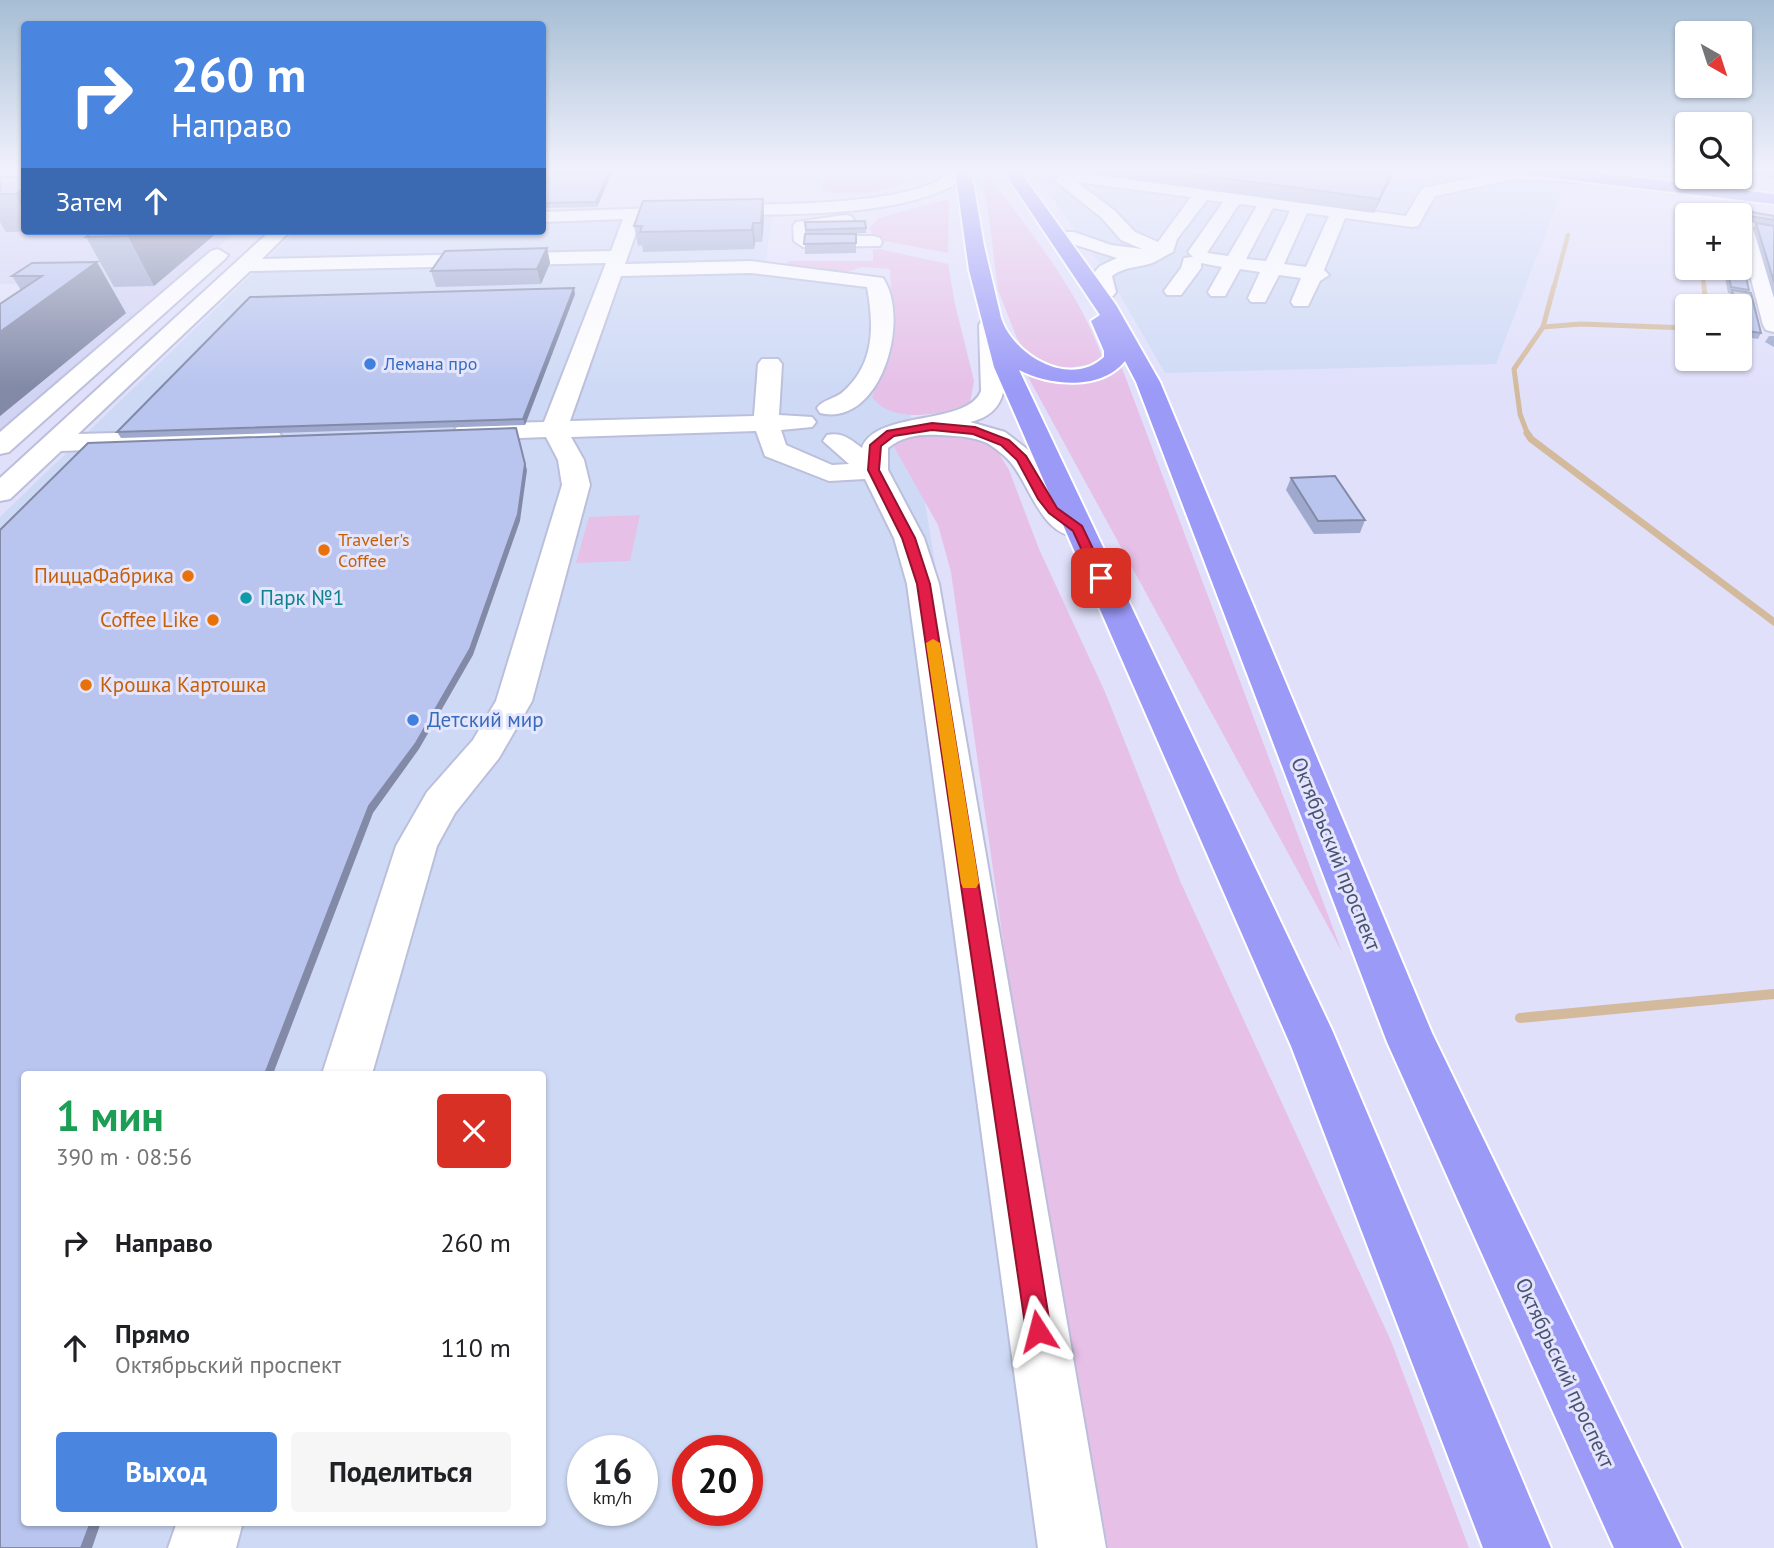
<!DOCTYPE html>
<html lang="ru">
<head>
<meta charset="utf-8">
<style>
	:root { --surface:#fff; --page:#f6f6f6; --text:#202124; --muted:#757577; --accent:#4a85e0 }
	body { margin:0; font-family:"PT Sans",sans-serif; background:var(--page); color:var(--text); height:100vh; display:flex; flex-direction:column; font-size:26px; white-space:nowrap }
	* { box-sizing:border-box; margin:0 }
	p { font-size:23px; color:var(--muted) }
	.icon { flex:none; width:38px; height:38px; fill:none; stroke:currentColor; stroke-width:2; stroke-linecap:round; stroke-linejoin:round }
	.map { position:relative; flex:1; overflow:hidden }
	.drawer { position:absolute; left:21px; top:1071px; width:525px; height:455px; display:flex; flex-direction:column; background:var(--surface); border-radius:7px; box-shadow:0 2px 5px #0004 }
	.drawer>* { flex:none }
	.hud { position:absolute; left:21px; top:21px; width:525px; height:214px; border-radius:7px; box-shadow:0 2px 5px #0004; background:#4a85e0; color:#fff; overflow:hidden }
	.needle { width:46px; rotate:141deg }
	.buttons { position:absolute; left:1675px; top:21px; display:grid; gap:14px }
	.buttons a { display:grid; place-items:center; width:77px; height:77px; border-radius:7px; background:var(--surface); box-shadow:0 2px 5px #0004; font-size:35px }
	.speed { position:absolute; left:567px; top:1435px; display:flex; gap:14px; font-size:35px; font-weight:700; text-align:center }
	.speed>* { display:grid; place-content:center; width:91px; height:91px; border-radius:50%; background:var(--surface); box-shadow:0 2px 5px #0004; line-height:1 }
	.speed small { font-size:18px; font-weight:400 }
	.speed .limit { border:10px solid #d22; background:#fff; color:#111 }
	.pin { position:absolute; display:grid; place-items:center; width:60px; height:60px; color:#fff; margin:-30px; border-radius:14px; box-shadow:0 4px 10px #0006 }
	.me { position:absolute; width:77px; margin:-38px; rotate:351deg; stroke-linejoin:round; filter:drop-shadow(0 0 5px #0008) }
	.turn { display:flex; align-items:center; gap:24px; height:147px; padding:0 35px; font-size:32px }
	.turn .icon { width:91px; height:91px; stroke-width:2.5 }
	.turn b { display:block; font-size:49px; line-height:60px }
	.then { display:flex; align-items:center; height:66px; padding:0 35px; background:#0003; gap:14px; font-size:26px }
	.round { display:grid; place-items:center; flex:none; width:74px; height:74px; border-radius:7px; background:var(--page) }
	.summary { display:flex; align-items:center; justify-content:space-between; height:119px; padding:0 35px }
	h1 { font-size:42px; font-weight:700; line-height:52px; color:#1e9e55 }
	.cta { display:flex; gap:14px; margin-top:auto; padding:14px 35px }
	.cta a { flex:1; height:80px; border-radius:7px; background:var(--accent); color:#fff; font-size:28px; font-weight:700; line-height:80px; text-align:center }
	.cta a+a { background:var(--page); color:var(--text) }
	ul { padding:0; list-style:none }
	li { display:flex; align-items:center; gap:21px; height:105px; padding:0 35px }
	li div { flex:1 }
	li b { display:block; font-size:26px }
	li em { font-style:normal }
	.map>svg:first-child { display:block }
</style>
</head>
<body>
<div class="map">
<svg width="1774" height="1548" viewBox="0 0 1774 1548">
	<rect width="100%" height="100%" fill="#e0e0fb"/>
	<!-- residential -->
	<polygon fill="#d2d4f4" points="0,203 24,231 237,231 0,431 0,338 77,282 0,284"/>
	<!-- commercial -->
	<g fill="#cedaf5" fill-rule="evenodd">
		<polygon points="1031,170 1494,170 1566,179 1496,364 1165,373 1109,276"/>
		<path d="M772 216 765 266 878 280 889 285 1098 1548H0V517L296 231H542L543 222ZM24 1074H542V1522H24ZM583 1451H642V1510H583ZM688 1451H747V1510H688Z"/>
	</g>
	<!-- green -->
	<g fill="#e6c0e7">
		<path d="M820 170H912L914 180C884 194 854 197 822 191Z"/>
		<path d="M978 170H986C1027 231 1078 287 1102 357L1094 364 1061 369 1040 364 1027 355 1016 336 998 290 988 210Z"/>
		<polygon points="949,199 948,253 880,240 873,236 869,228 879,218"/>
		<path d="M879 249 948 264 955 304 974 381 970 403C943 415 891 425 872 397L888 361 893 330 890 269 862 267 841 274 778 269 790 261H873V250Z"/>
		<polygon points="1122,368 1342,952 1027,375 1093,379"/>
		<polygon points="907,432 976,437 995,447 1009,470 1039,549 1105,692 1181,883 1391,1341 1469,1548 1108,1548 1017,1039 951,572 938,525 894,447 895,441"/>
		<polygon points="640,515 630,561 576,563 589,517"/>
	</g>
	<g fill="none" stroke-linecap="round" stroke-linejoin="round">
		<!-- stream-far3 -->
		<g stroke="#d4ba9d" stroke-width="4.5">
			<polyline points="1696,215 1695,207 1720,209"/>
			<polyline points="1702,268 1704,287"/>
			<polyline points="1554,287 1568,235"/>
		</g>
		<!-- stream-far2 -->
		<g stroke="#d4ba9d" stroke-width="5">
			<polyline points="1704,286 1706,306"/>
			<polyline points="1543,327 1581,324 1687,328"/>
			<polyline points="1528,435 1520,414 1514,369 1543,327 1554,286"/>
		</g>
		<!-- stream-far1 -->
		<polyline stroke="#d4ba9d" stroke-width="7" points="1527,433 1531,439 1774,622"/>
		<!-- stream -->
		<polyline stroke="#d4ba9d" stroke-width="10" points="1520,1018 1774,994"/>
		<defs>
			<g id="minor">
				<path d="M941 170H957L956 184C893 219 783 213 712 216L703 211 712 206C775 203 888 207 942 179Z"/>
				<path d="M1055 170H1072L1406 216 1422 188 1428 187 1509 170 1579 172 1587 177 1579 182 1514 179 1435 196 1418 226 1412 227 1345 218 1324 270 1329 275 1320 281 1308 306H1294L1291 302 1301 278 1279 275 1265 302H1251L1248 298 1260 272 1240 269 1225 296H1211L1208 292 1222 267 1201 263V268L1181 295H1167L1164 291 1181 268 1184 258 1193 257 1188 252 1223 202 1207 200 1177 239 1173 252C1166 255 1159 260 1152 263 1138 268 1125 266 1112 276L1116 292 1113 296H1099L1092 275 1100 266 1117 258 1060 240 1058 236 1060 232H1074L1111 245 1142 249 1121 240 1102 218 1058 183 1056 180 1059 176ZM1077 182 1191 197 1158 242 1135 232 1114 210ZM1239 204 1257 206 1228 256 1207 253ZM1273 208 1290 211 1266 261 1246 259ZM1307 213 1329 216 1306 267 1284 264Z"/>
				<polygon points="1703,177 1719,177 1729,193 1727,197 1715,197"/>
				<path d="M656 208 665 213 656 218 641 219 625 264 751 261 883 278C911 319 881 428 820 413L817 408C823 399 836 399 844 391 875 363 874 325 867 287L751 273 621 276 570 421 754 416 758 364 762 359H778L782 364 779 415 812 417 816 422 812 427 781 430 786 445 832 465 849 464 823 441 827 435C842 432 850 439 862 448 875 410 968 426 981 391L979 325 982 320H998L1001 325C1003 363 1019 411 970 422L1005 432 1031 452 1064 506 1093 529 1088 535C1045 546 1032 489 1012 464 1007 457 994 447 987 443 972 436 955 436 939 435 920 434 903 436 888 448V470L924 538 939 584 1106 1548H1038L907 584 894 538 865 479 829 481 765 456 756 431 571 437 584 460 590 485 532 701 499 758 455 813 437 846 372 1074H322L396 846 427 792 473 740 496 701 562 485 558 460 546 437 466 440 457 437 453 432 457 427 466 424 544 422 606 263 250 271 78 434 269 429 278 431 282 437 278 443 61 451 10 499 0 501V478L270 231H290L262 259 611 251 623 219 542 222V212Z"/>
				<polygon points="845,215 851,216 854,220 851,224 811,230 812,236 873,236 880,238 882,242 880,246 803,247 794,241 793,226 796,222"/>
				<polygon points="1745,218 1754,223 1774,289 1774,332 1766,330 1763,325 1740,236 1740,219"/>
				<polygon points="218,249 228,255 225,259 9,452 0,454 0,432 211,251"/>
				<polygon points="177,1522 243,1522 236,1548 168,1548"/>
			</g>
			<g id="major">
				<path d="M955 170H971L984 246 1001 318C1013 355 1070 389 1104 357V351L1091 321 1100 315 1003 170H1019L1116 305 1160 382 1432 1033 1682 1548H1614L1387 1042 1136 382 1125 361C1101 391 1050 386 1019 370L1332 1030 1551 1548H1483L1291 1046 994 367 969 270Z"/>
				<polygon points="1521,170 1572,170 1774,194 1774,204 1529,175"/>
			</g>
		</defs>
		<!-- minor casing -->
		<use href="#minor" stroke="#bbbfdb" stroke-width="4"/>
		<!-- major casing -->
		<use href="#major" stroke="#fff" stroke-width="4"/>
		<!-- minor -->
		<use href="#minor" fill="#fff" fill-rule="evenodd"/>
		<!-- major -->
		<use href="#major" fill="#9b9af7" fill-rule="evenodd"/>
	</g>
	<!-- wall -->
	<g fill="#9fa9ce">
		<polygon points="542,170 613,170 597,207 542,208"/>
		<polygon points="1075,170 1395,170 1374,213 1075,172"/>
		<polygon points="1742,170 1774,170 1774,178 1745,175"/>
		<polygon points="0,177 24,177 24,231 37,231 6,232 0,222"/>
		<polygon points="763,199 764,218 762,242 755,242 754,249 643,252 642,245 638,246 634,226"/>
		<polygon points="1712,205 1774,216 1774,226 1740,220 1740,215 1711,215 1709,210"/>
		<polygon points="805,222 866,228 866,233 835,234 856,234 856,253 805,254"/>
		<polygon points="1756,223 1774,226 1774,298 1753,228"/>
		<polygon points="66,231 219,231 154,286 114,287 86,237 90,235 68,235"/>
		<polygon points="547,248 550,263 541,284 436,287 431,271"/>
		<polygon points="32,263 126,313 0,416 0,304 21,290 12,276"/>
		<polygon points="1723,268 1740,268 1749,290 1748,292 1761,333 1758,339 1740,336 1740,306 1731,306 1729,295 1730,293 1728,293"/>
		<polygon points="575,294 525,425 121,438 117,432"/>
		<polygon points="1769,336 1774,336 1774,347 1765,342"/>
		<polygon points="1291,478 1365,520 1360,533 1314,534 1286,490"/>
	</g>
	<!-- shaded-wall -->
	<g fill="#828aa7">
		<polygon points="610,170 613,170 597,207 596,202"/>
		<polygon points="1393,170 1395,170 1374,213 1379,199"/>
		<polygon points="24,188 24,210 15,194"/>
		<polygon points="763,199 764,218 762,242 761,223"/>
		<polygon points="753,223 755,242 754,249 752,230"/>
		<polygon points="135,231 219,231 154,286 128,236"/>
		<polygon points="547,248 550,263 541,284 537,269"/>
		<polygon points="97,262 126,313 0,416 0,332"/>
		<polygon points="574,288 575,294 525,425 523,419"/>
		<polygon points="516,428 527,470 520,521 473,655 419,749 373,813 273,1074 265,1074"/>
		<polygon points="91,1522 101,1522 92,1548 81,1548"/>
	</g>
	<!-- building -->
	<g fill="#b9c5ef" stroke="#828aa7" stroke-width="2">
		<polygon points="542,170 610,170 596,202 542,203"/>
		<polygon points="1163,170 1393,170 1379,199"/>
		<polygon points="0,177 24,177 24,188 15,194 0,194 0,185 2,184 0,184"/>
		<polygon points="763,199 761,223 753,223 752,230 640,232 642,226 634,226 643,201"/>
		<polygon points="1712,205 1774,216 1774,220 1713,210"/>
		<polygon points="865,221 866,228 806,230 805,222"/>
		<polygon points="1756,223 1774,226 1774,282"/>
		<polygon points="95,231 135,231 128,236 86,237"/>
		<polygon points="805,234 856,234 856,243 804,244"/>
		<polygon points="547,248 537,269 431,271 445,251"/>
		<polygon points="1740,252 1749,290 1731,287 1727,268 1740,268"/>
		<polygon points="97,262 0,332 0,304 42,276 12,276 32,263"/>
		<polygon points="574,288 523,419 117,432 250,297"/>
		<polygon points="1732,290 1751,293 1761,333 1741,330 1740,324 1740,306 1736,306"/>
		<polygon points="516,428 525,464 518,514 470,649 416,743 369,806 265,1074 24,1074 24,1522 91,1522 81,1548 0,1548 0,530 88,443"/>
		<polygon points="1335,476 1365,520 1318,521 1291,478"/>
	</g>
	<!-- sky -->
	<linearGradient id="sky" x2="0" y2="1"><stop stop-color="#a6bed4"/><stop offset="0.44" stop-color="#f1f1fd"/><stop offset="1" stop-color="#f1f1fd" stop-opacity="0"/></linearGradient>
	<rect width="1774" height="387" fill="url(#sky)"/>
	<!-- route -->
	<polygon fill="#e11d48" stroke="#92132f" stroke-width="2" points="932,423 975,427 1009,440 1026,456 1057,508 1082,526 1107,578 1105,581 1096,581 1073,531 1049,513 1038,499 1017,460 1001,445 973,434 932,430 894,436 881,446 879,470 915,538 930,584 1051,1331 1047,1340 1038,1344 1030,1340 1026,1331 917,584 902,538 868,470 870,445 887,431"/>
	<!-- slow -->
	<polygon fill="#f59e0b" points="933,639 940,643 979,883 976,888 963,888 961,883 926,643"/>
	<!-- markers -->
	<g fill="#3f7fe0" stroke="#e5e6fe" stroke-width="2.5">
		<circle cx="370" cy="364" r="7"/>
		<circle cx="413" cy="720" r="7"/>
	</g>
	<g fill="#e8710a" stroke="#e5e6fe" stroke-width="2.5">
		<circle cx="324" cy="550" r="7"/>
		<circle cx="188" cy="576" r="7"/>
		<circle cx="213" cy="620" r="7"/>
		<circle cx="86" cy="685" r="7"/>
	</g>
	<circle fill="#0f9aa8" stroke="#e5e6fe" stroke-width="2.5" cx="246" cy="598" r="7"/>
	<g text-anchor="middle" stroke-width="6" stroke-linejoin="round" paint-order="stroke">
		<!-- far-shop labels -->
		<g font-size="18" fill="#366cbe" stroke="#e5e6fe" text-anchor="start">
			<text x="384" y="370">Лемана про</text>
		</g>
		<!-- far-food labels -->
		<g font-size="18" fill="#c56008" stroke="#e5e6fe" text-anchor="start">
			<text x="338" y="546">Traveler's<tspan x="338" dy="21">Coffee</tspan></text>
		</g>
		<!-- food labels -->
		<g font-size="21" fill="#c56008" stroke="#e5e6fe" text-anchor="end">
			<text x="174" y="583">ПиццаФабрика</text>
			<text x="199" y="627">Coffee Like</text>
			<text x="100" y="692" text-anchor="start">Крошка Картошка</text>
		</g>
		<!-- culture labels -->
		<g font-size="21" fill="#0d838f" stroke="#e5e6fe" text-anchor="start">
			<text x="260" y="605">Парк №1</text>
		</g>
		<!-- shop labels -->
		<g font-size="21" fill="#366cbe" stroke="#e5e6fe" text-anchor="start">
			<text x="427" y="727">Детский мир</text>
		</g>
		<!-- street labels -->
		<g font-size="21" fill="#495370" stroke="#e5e6fe">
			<text transform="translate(1336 854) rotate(68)" y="7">Октябрьский проспект</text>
			<text transform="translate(1565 1373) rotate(65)" y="7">Октябрьский проспект</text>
		</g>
	</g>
</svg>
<div class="buttons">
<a><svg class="needle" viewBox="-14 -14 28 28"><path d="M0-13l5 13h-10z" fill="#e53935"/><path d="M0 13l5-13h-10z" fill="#757577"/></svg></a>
<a><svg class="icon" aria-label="search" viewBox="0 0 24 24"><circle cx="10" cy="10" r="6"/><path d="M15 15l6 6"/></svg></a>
<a>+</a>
<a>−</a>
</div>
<div class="speed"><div>16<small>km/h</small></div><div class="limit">20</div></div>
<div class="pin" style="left:1101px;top:578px;background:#d93025"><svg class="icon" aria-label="arrive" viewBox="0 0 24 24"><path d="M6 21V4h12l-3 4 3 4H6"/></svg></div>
<svg class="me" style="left:1038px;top:1331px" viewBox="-20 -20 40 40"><path d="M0-17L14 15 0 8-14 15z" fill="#e11d48" stroke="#fff" stroke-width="4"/></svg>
<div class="hud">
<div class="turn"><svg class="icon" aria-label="right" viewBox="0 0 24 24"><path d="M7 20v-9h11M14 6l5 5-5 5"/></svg><div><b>260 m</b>Направо</div></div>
<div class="then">Затем<svg class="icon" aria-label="ahead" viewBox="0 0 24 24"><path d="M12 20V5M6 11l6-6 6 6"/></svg></div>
</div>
<section class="drawer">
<div class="summary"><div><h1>1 мин</h1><p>390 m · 08:56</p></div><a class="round" style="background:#d93025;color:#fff"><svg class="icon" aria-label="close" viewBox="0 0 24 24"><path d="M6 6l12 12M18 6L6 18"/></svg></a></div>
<ul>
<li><svg class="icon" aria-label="right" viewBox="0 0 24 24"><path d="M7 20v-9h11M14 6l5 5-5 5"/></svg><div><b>Направо</b></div><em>260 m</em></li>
<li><svg class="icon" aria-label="ahead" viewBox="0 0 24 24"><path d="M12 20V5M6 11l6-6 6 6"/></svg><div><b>Прямо</b><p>Октябрьский проспект</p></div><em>110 m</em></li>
</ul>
<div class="cta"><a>Выход</a><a>Поделиться</a></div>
</section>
</div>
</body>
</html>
